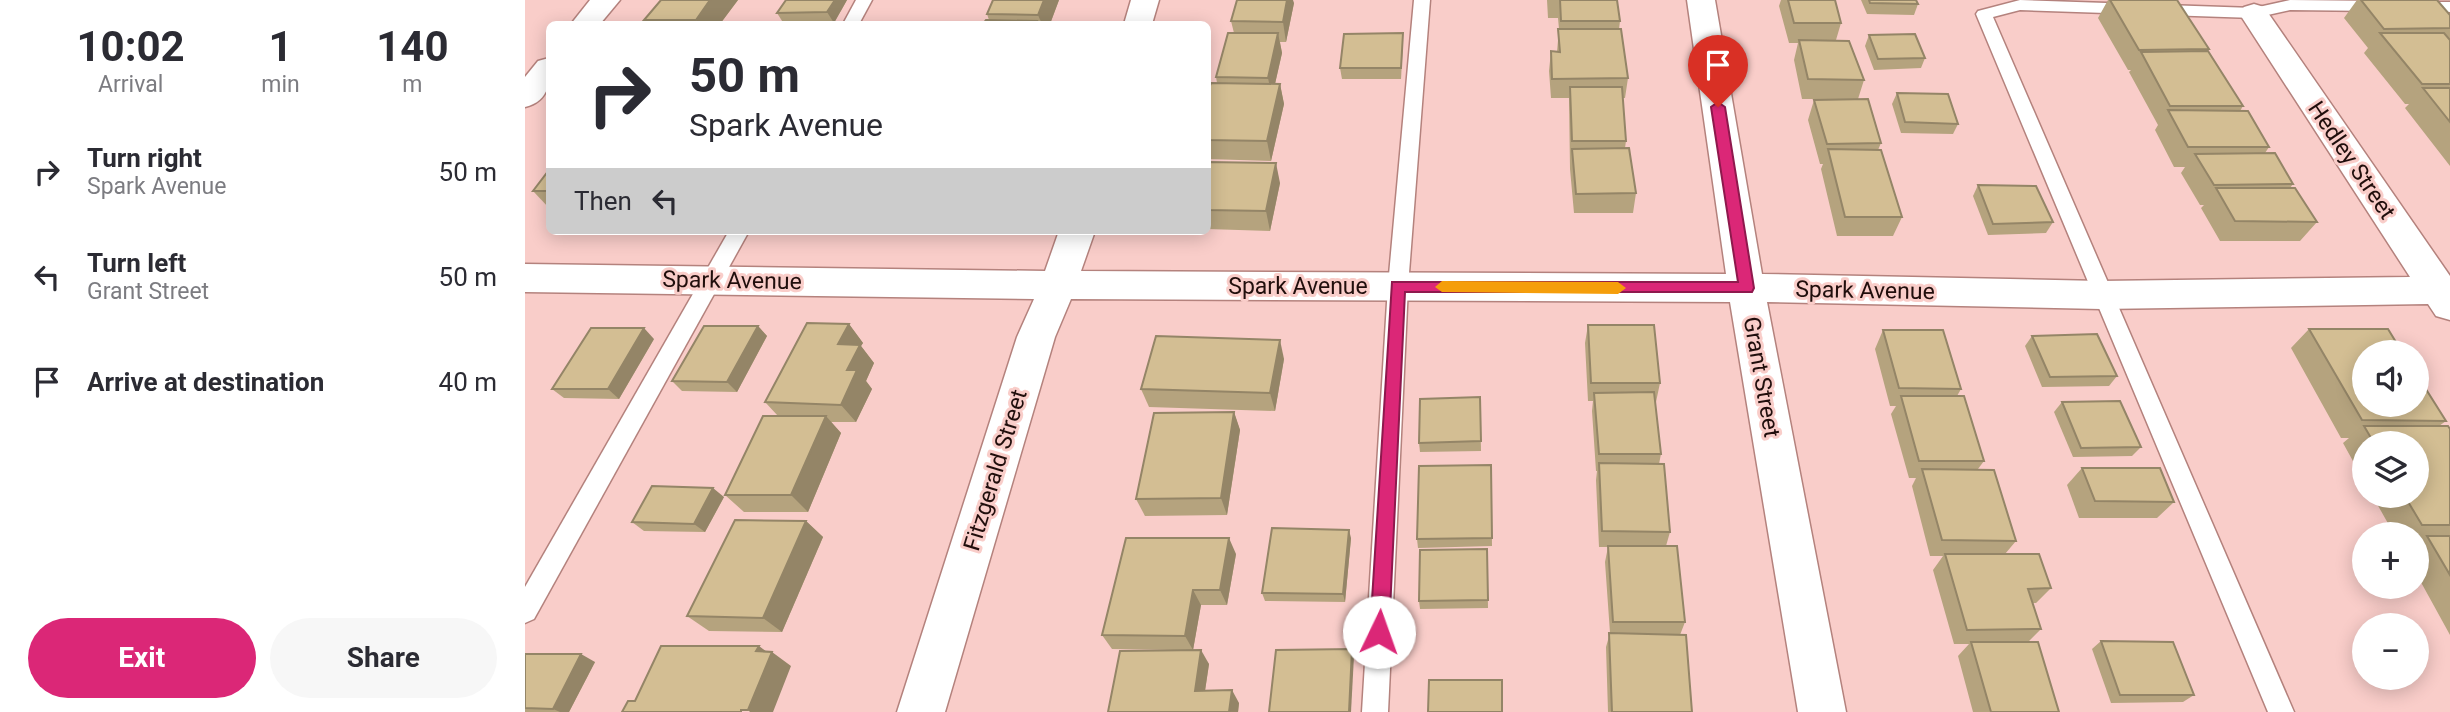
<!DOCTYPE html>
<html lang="en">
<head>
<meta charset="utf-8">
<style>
	:root { --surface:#fff; --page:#f7f7f7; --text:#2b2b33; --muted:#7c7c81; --accent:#db2777 }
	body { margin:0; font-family:Roboto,sans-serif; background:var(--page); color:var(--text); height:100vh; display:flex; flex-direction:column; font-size:26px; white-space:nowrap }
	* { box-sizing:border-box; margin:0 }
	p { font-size:23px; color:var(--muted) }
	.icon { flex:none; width:38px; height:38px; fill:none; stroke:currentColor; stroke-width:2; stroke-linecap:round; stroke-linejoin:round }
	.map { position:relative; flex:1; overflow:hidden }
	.panel { display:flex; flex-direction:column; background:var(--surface); width:525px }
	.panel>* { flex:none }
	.banner { position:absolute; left:21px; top:21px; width:665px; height:214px; border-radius:10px; box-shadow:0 4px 18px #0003; background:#fff; color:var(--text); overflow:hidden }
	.tools { position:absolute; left:1827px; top:340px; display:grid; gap:14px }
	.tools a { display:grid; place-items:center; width:77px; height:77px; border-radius:50%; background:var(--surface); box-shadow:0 4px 18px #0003; font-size:35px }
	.pin { position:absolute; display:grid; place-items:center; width:60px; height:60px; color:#fff; margin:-72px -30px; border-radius:50% 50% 50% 0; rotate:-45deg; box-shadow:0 0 7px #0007 }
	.pin .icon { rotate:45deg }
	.me { position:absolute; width:77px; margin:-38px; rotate:3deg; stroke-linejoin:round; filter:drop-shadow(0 0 5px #0008) }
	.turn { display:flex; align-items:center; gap:24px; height:147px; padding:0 28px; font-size:32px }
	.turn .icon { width:91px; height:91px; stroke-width:2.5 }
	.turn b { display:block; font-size:49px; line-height:60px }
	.then { display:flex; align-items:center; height:66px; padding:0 28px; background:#0003; gap:14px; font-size:26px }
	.eta { display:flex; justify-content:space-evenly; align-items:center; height:119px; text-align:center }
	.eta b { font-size:42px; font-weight:700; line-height:49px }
	.button { display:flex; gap:14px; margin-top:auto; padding:14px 28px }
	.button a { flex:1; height:80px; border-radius:42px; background:var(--accent); color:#fff; font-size:28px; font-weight:700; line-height:80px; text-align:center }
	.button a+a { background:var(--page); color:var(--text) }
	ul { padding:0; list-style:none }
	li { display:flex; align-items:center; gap:21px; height:105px; padding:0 28px }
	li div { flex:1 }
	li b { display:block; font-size:26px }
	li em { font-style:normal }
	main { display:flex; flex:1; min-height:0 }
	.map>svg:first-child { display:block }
</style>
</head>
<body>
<main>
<section class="panel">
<div class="eta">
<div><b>10:02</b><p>Arrival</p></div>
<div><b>1</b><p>min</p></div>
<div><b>140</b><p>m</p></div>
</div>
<ul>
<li><svg class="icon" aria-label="right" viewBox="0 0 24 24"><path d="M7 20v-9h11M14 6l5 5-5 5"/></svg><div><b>Turn right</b><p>Spark Avenue</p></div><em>50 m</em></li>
<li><svg class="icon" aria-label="left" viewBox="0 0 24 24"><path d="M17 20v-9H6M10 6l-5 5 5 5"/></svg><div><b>Turn left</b><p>Grant Street</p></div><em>50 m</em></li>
<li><svg class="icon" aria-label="arrive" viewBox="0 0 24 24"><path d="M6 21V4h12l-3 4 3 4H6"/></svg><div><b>Arrive at destination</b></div><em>40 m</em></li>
</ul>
<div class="button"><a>Exit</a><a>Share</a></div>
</section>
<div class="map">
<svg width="1925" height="712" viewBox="0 0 1925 712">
	<rect width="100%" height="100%" fill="#f9cdc9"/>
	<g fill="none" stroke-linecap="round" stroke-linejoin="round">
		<defs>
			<g id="service">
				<polygon points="331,0 347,0 334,24 318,24"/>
				<polygon points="889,0 905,0 883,286 863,712 837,712 863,286"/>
				<polygon points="1495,0 1729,8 1765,0 1854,1 1862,6 1854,11 1765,10 1729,18 1495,10 1468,17 1769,712 1743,712 1451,14 1453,11"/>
				<polygon points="1890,2 1925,2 1925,12 1884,10 1882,7"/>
				<polygon points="204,231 224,231 9,619 0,623 0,587"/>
			</g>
			<g id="minor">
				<polygon points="65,0 95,0 75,24 46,24"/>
				<polygon points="606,0 634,0 627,24 599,24"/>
				<polygon points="1162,0 1190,0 1237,274 1576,281 1885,277 1714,13 1719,7 1729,4 1739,7 1925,276 1925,320 1911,316 1903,304 1576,309 1242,302 1321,712 1273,712 1205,302 546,299 530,337 420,712 372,712 492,337 509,299 0,292 0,264 520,271 534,231 570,231 556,271 1201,274"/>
				<path d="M24 58C26 80 25 101 0 107V77L13 61Z"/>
			</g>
		</defs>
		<!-- service casing -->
		<use href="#service" stroke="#b4827d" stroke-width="3"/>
		<!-- minor casing -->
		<use href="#minor" stroke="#b4827d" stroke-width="3"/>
		<!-- service -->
		<use href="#service" fill="#fff" fill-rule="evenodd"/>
		<!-- minor -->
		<use href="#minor" fill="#fff" fill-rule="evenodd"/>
	</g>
	<!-- wall -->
	<g fill="#b5a37e">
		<polygon points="136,0 213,0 195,24 122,24 119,20"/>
		<polygon points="261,0 322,0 309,23 259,24 252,13"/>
		<polygon points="534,0 525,24 458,24 464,20 462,14"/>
		<polygon points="1022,0 1092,0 1095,21 1094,29 1103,78 1100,98 1097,98 1101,141 1100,148 1111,193 1108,213 1049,213 1045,169 1044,98 1026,98 1024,71 1026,51 1032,52 1034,29 1033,18 1023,18"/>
		<polygon points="1256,0 1310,0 1316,23 1311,40 1339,80 1333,99 1356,143 1353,150 1377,217 1368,236 1312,236 1296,169 1298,164 1295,164 1283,120 1289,100 1312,99 1277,99 1269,60 1273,43 1264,43 1254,6"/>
		<polygon points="1336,0 1391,0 1393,4 1389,15 1342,14"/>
		<polygon points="1583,0 1652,0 1684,49 1682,51 1718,106 1715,111 1744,147 1740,153 1768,184 1765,188 1792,222 1775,241 1695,241 1676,208 1679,205 1675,205 1656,173 1660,167 1649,167 1630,130 1633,125 1604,72 1606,70 1603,70 1573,18"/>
		<polygon points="1832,0 1912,0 1925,15 1925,166 1880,108 1884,104 1880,104 1839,53 1843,48 1819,18"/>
		<polygon points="769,3 761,42 755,42 757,53 750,84 755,84 759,104 746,161 682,159 682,94 692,83 691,77 709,33 706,21"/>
		<polygon points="878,33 878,44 876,79 817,79 815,68"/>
		<polygon points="1344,35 1400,58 1396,68 1349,70 1340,46"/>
		<polygon points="1372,93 1433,124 1428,134 1376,133 1367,104"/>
		<polygon points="682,162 755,183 745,231 682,229"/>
		<polygon points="24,170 24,208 8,191"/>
		<polygon points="1453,185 1528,222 1521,233 1463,235 1448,196"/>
		<polygon points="324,324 338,343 336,346 349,363 341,381 347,389 331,422 306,422 316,433 283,512 219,512 200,495 253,416 240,402"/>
		<polygon points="1063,325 1135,383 1131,402 1130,402 1136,454 1134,464 1145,532 1141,546 1160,622 1155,635 1167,712 1083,712 1081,647 1085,633 1080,562 1083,547 1074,547 1071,480 1072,471 1071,471 1067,411 1068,401 1063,401 1060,343"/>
		<polygon points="233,326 242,336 212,392 157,391 147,381"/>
		<polygon points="1784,329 1921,421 1914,426 1925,429 1925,635 1892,575 1892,543 1894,542 1892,542 1892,534 1869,534 1847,495 1892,495 1892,443 1839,443 1839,481 1818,443 1824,438 1816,438 1766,348"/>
		<polygon points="1358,330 1436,389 1432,396 1459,461 1453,469 1491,541 1480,554 1526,588 1511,603 1508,603 1516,629 1503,642 1534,712 1448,712 1433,656 1444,644 1429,644 1408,570 1418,556 1405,556 1387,486 1391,478 1384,478 1366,414 1371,406 1365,406 1350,349"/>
		<polygon points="1507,336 1592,376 1584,386 1517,387 1500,346"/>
		<polygon points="129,339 94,399 39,398 27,389"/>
		<polygon points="759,359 750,411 624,407 616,389"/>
		<polygon points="955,397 956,451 895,452 894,443"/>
		<polygon points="1537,402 1616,447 1607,456 1548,457 1529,412"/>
		<polygon points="709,412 715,430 702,515 620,516 611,499"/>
		<polygon points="966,465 967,546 893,548 892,539"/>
		<polygon points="1557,468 1649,502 1632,518 1554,518 1542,485"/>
		<polygon points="199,497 180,532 119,531 107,522"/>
		<polygon points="281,521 298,537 257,632 184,631 162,616"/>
		<polygon points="826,538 820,602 740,601 737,593"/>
		<polygon points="962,549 963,608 895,609 894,601"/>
		<polygon points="711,554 702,605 676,605 668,650 684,664 680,691 714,703 713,712 583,712 649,650 587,649 577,635"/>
		<polygon points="1576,641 1669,695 1658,702 1586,703 1567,649"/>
		<polygon points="0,654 70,662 44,712 0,712"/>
	</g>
	<!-- shaded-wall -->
	<g fill="#948567">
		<polygon points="185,0 213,0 195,24 174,24 171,20"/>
		<polygon points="310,0 322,0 309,23 302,12"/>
		<polygon points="519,0 534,0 525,24 517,24 513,15"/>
		<polygon points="762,0 768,0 769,3 761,42 758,22"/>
		<polygon points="753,33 757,53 747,97 743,78"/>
		<polygon points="755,84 759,104 746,161 742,141"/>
		<polygon points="751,163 755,183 745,231 741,211"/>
		<polygon points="324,324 338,343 336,346 349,363 341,381 347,389 331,422 316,405 322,370 313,344"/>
		<polygon points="233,326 242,336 212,392 202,382"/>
		<polygon points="119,328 129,339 94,399 83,389"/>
		<polygon points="755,340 759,359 750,411 745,393"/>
		<polygon points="709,412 715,430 702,515 696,498"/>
		<polygon points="301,416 316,433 283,512 266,495"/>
		<polygon points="188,488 199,497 180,532 169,524"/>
		<polygon points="281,521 298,537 257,632 238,618"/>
		<polygon points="824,530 826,538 820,602 818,594"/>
		<polygon points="704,538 711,554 702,605 695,590"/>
		<polygon points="668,590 676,605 668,650 660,636"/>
		<polygon points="234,646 246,655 247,652 266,666 248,712 225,712 223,710 231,651"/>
		<polygon points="827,649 829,656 826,712 824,712"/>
		<polygon points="676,650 684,664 678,704 670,691"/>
		<polygon points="56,654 70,662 44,712 35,712 28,709"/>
		<polygon points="707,690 714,703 713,712 704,712"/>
	</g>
	<!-- building -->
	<g fill="#d3be93" stroke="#948567" stroke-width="2">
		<polygon points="136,0 185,0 171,20 119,20"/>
		<polygon points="261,0 310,0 302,12 252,13"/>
		<polygon points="468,0 519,0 513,15 462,14"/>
		<polygon points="712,0 762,0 758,22 706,21"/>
		<polygon points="1035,0 1092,0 1095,21 1036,21"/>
		<polygon points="1263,0 1310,0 1316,23 1269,23"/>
		<polygon points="1344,0 1391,0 1393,4 1345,3"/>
		<polygon points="1585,0 1652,0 1684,49 1614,50"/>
		<polygon points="1836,0 1912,0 1925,15 1925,28 1859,29"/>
		<polygon points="461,20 512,21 511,24 458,24"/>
		<polygon points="1033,29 1096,29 1103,78 1027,79 1026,51 1035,52"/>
		<polygon points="703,33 753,33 743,78 691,77"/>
		<polygon points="878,33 876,68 815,68 819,34"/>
		<polygon points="1855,33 1919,33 1925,40 1925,84 1897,84"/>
		<polygon points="1390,34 1400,58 1353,59 1344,35"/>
		<polygon points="1274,40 1324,41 1339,80 1283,79"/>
		<polygon points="1683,51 1718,106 1645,106 1616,52"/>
		<polygon points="686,83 755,84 742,141 682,140 682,94"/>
		<polygon points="1045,87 1097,87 1101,141 1047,141"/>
		<polygon points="1898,88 1925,88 1925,122"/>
		<polygon points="1372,93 1423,94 1433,124 1380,122"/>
		<polygon points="1343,99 1356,143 1302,144 1289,100"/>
		<polygon points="1643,110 1723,111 1744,147 1663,147"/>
		<polygon points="1104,148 1111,193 1051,194 1047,149"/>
		<polygon points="1303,149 1356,150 1377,217 1320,217"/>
		<polygon points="1750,153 1768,184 1689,185 1670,154"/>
		<polygon points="682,162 751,163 741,211 682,210"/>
		<polygon points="24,170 24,191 8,191"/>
		<polygon points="1453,185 1511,186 1528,222 1468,224"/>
		<polygon points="1691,188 1770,188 1792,222 1710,221"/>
		<polygon points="282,323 324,324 313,344 335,345 322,370 332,370 316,405 240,402"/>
		<polygon points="1063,325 1129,325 1135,383 1066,383"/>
		<polygon points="179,326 233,326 202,382 147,381"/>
		<polygon points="66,328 119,328 83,389 27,389"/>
		<polygon points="1784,329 1863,329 1877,352 1839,352 1839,404 1892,404 1892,375 1921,421 1837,420"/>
		<polygon points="1358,330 1418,330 1436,389 1374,388"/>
		<polygon points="1572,334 1592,376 1525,377 1507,336"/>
		<polygon points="631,336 755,340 745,393 616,389"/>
		<polygon points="1129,392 1136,454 1074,454 1069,393"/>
		<polygon points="1376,396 1439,396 1459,461 1394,461"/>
		<polygon points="955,397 956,441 894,443 895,399"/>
		<polygon points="1595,401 1616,447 1556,448 1537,402"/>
		<polygon points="709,412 696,498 611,499 629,413"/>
		<polygon points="238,416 301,416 266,495 200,495"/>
		<polygon points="1839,426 1923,426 1925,429 1925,525 1897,525 1879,495 1892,495 1892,443 1849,443"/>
		<polygon points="1074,463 1139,464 1145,532 1077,531"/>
		<polygon points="966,465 967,538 892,539 894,466"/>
		<polygon points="1557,468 1635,468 1649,502 1570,501"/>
		<polygon points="1397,469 1469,470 1491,541 1417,540"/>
		<polygon points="127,486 188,488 169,524 107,522"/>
		<polygon points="210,520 281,521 238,618 162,616"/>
		<polygon points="747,528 824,530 818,594 737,593"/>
		<polygon points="1902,536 1925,536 1925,575"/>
		<polygon points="601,538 704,538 695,590 668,590 660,636 577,635"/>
		<polygon points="1083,546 1152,546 1160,622 1088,622"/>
		<polygon points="962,549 963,600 894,601 895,550"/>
		<polygon points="1420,554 1514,554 1526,588 1503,589 1516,629 1442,630"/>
		<polygon points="1084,633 1161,635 1167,712 1087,712"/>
		<polygon points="1576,641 1648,642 1669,695 1595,695"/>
		<polygon points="1446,642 1513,642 1534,712 1466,712"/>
		<polygon points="136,646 234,646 231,651 247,652 223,710 216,710 216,712 97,712 103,701 110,701"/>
		<polygon points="827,649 824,712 744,712 751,650"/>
		<polygon points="676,650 670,691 707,690 704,712 583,712 595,651"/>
		<polygon points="0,654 56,654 28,709 0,708"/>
		<polygon points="904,680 977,680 977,712 903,712"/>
	</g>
	<!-- route -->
	<polygon fill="#db2777" stroke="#8e194d" stroke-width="2" points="1193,102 1200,107 1229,288 1227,292 880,292 864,632 861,639 854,641 847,639 845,632 867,282 1213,282 1186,107"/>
	<!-- slow -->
	<polygon fill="#f59e0b" points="917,281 1093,282 1101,288 1093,294 917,292 910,287"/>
	<g text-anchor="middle" stroke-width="6" stroke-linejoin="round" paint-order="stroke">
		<!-- street labels -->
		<g font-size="23" fill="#200e0c" stroke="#f9cdc9">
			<text transform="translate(1827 160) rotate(56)" y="8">Hedley Street</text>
			<text transform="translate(207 280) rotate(1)" y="8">Spark Avenue</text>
			<text x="773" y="294">Spark Avenue</text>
			<text transform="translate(1340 290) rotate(1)" y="8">Spark Avenue</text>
			<text transform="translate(1237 377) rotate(80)" y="8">Grant Street</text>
			<text transform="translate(470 470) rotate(-73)" y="8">Fitzgerald Street</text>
		</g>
	</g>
</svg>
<div class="tools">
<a><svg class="icon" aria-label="sound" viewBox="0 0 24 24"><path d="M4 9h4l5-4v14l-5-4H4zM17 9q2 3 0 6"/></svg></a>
<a><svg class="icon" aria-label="layers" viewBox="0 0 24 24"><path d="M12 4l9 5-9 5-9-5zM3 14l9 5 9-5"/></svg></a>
<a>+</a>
<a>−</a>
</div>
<div class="pin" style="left:1193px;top:107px;background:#d93025"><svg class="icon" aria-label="arrive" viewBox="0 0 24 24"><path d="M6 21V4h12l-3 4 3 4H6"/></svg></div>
<svg class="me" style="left:854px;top:632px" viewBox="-20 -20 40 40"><circle r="19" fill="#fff"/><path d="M0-13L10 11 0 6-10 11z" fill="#db2777"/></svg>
<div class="banner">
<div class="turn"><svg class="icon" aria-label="right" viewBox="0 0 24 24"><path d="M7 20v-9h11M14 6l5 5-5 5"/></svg><div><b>50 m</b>Spark Avenue</div></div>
<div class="then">Then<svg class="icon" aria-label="left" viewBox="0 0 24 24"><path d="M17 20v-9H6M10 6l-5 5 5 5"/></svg></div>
</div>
</div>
</main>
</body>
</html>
